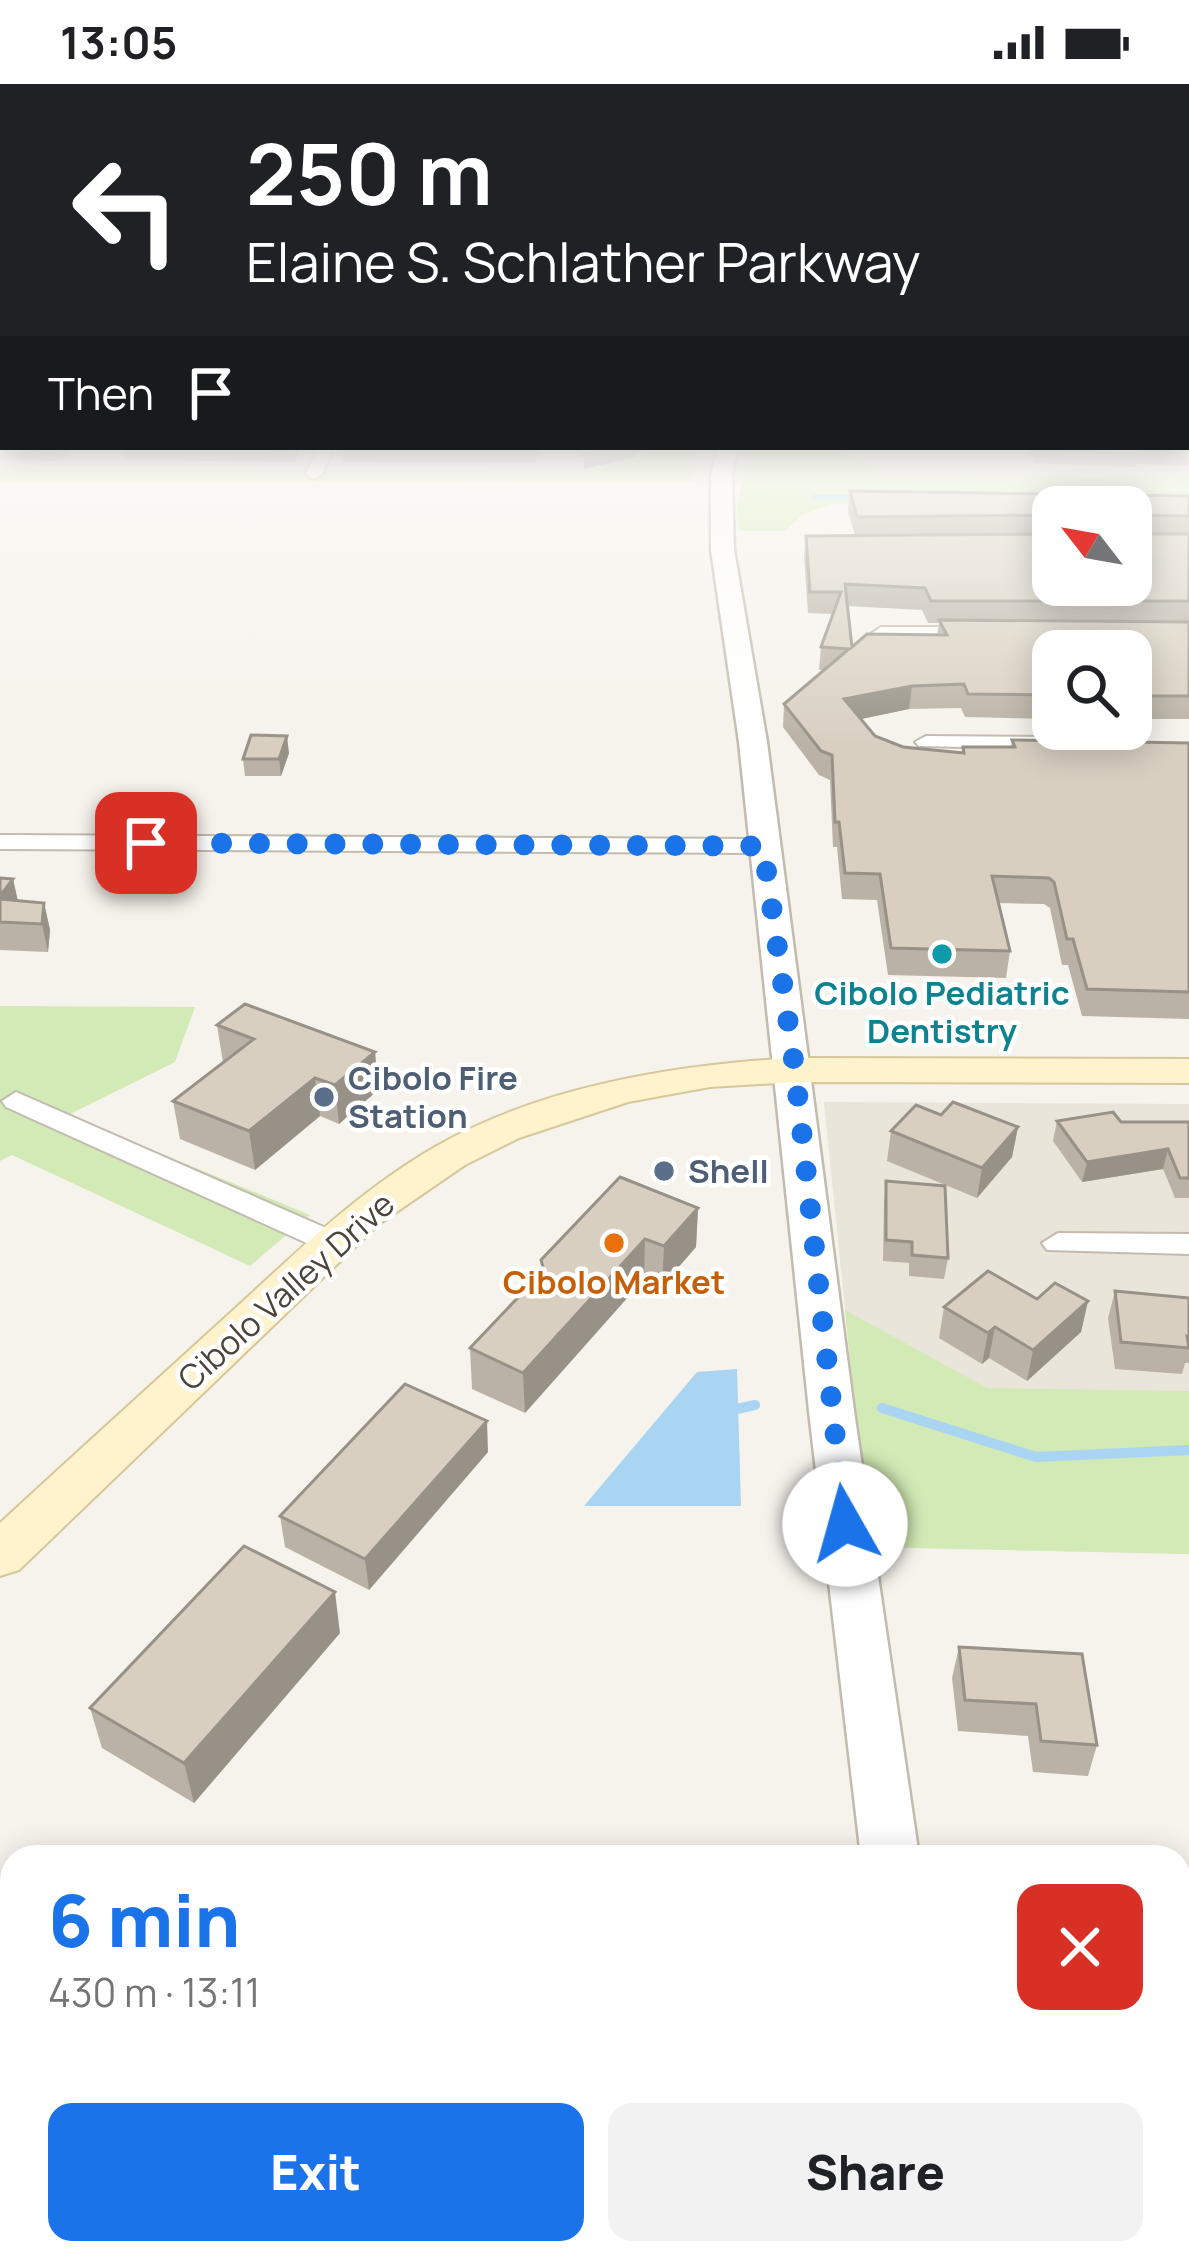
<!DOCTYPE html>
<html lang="en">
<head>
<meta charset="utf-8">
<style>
	:root { --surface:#fff; --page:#f2f2f2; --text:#202124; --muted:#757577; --accent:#1a73e8 }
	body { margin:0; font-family:Manrope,sans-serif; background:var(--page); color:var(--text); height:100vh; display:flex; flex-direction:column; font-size:45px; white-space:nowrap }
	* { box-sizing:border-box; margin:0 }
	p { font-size:39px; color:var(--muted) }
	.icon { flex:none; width:66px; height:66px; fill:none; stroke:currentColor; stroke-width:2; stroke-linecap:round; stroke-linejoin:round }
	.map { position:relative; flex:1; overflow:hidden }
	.details { position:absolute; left:0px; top:1761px; width:1191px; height:420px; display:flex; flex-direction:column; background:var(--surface); border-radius:36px 36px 0 0; box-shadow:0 6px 30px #0003 }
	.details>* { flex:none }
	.top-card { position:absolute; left:0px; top:0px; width:1191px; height:366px; box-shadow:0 6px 30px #0003; background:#202124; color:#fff; overflow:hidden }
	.needle { width:78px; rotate:301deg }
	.buttons { position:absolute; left:1032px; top:402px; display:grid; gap:24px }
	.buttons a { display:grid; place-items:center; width:120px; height:120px; border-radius:24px; background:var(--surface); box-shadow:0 6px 30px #0003; font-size:60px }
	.pin { position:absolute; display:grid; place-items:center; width:102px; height:102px; color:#fff; margin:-51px; border-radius:24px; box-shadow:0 6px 18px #0006 }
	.me { position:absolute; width:132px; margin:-66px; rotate:353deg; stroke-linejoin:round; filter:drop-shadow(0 0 9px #0008) }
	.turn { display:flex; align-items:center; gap:42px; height:252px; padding:0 48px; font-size:54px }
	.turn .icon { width:156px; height:156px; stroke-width:2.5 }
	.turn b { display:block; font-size:84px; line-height:102px }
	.then { display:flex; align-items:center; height:114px; padding:0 48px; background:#0003; gap:24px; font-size:45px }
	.round { display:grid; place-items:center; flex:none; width:126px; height:126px; border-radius:24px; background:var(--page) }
	.overview { display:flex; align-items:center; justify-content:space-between; height:204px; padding:0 48px }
	h1 { font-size:72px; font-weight:800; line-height:90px; color:var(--accent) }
	.action { display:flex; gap:24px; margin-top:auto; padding:24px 48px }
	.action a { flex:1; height:138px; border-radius:24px; background:var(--accent); color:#fff; font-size:48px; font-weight:800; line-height:138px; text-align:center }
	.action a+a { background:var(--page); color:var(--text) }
	.status { display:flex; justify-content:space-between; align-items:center; height:84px; padding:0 60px; background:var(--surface); direction:ltr }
	.status svg { height:33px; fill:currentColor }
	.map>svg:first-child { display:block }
</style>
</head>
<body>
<div class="status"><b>13:05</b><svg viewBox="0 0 49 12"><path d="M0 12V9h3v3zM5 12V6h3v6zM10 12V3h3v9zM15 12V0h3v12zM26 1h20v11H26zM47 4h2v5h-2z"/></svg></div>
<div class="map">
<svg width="1189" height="2181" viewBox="0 0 1189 2181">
	<rect width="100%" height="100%" fill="#f6f3ec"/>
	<!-- residential -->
	<g fill="#eae5da">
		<polygon points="0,356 3,363 1188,363 1189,356 1189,398 0,399"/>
		<polygon points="824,1018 1189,1020 1189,1470 869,1463"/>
		<polygon points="1179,1870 1189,1870 1189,2181 0,2181 0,1908 12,1908 12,2169 1179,2169"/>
	</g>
	<!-- green -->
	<g fill="#d2eab5">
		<polygon points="671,363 697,363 691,397 0,398 0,386 588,388"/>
		<path d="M750 363C785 363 861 361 881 393L1189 392V421L832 420 803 430 785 447H740L737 423Z"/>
		<polygon points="0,922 195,923 175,978 68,1031 310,1131 250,1182 12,1071 0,1077"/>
		<polygon points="845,1226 987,1304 1189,1307 1189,1470 869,1463"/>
	</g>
	<!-- water -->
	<polygon fill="#a9d4f2" points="737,1285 741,1422 584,1422 697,1288"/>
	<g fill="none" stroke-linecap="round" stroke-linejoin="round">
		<!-- stream-far1 -->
		<polyline stroke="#a9d4f2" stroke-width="4.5" points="813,413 862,413"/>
		<!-- stream -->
		<g stroke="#a9d4f2" stroke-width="10">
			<polyline points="882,1324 1036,1373 1189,1366"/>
			<polyline points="732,1326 755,1321"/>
		</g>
		<defs>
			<g id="minor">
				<polygon points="318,363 334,363 322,390 314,395 306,390"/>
				<polygon points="979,543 986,545 986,553 881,555 872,549 881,543"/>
				<polygon points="926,652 1051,653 1062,659 1051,665 919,662 915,658"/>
				<polygon points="0,751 763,755 775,762 763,769 0,765"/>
				<polygon points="16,1008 342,1151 347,1158 331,1168 320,1165 6,1023 2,1017"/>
				<polygon points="1058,1149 1189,1150 1189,1170 1047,1166 1042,1159"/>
				<rect x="1179" y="1815" width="10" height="42"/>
				<polygon points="12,1874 12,1920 0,1921 0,1875"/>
				<polygon points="159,2169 211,2169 210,2181 158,2181"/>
			</g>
			<g id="tertiary">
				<polygon points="718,363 738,363 732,392 734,466 767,658 854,1327 919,1773 861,1773 809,1327 739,658 711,466 711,392"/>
				<polygon points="950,2169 1018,2169 1022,2181 954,2181"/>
			</g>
			<path id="secondary" d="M795 974 1189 975V999L795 998 710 1003 628 1018 519 1054 465 1081 379 1140 19 1486 0 1492V1439C76 1369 153 1299 229 1230 295 1170 357 1108 435 1063 542 1002 674 981 795 974Z"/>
		</defs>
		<!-- minor casing -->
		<use href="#minor" stroke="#c2bbae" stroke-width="4"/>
		<!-- tertiary casing -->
		<use href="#tertiary" stroke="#c2bbae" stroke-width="5"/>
		<!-- secondary casing -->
		<use href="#secondary" stroke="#d6c79b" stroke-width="4"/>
		<!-- minor -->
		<use href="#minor" fill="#fff" fill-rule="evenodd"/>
		<!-- tertiary -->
		<use href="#tertiary" fill="#fff" fill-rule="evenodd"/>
		<!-- secondary -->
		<use href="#secondary" fill="#fff3cd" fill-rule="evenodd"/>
	</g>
	<!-- wall -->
	<g fill="#bab2a6" fill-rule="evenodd">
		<polygon points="0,356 71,363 61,377 0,376"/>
		<polygon points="1189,356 1189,381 1136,380 1136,383 1035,379 1026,363 1188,363"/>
		<polygon points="123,363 301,363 294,378 125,376"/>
		<polygon points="342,363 539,363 536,379 343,378"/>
		<path d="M850 407 1189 412V635H1131V567H1053V635L965 633 961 624 909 625 861 635 875 652 903 663 962 668 963 663H1011L1012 656 1189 659V935L1082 932 1068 881H1062L1050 824 1044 820 998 819 1010 867 1006 894 888 891 877 816 842 815 837 763H833L830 696 819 691 783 643 784 620 824 586H819L821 563 833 530 808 529 804 473 806 452H855L848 427ZM1053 423 1131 501H1053ZM847 522 922 526 928 539H939L937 551 852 563Z"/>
		<polygon points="289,669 281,692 245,692 243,675"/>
		<polygon points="0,794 13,795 18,817 44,819 50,846 48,868 0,866"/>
		<polygon points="217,941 375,968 378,1006 339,1040 320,1032 255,1086 180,1055 173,1017 223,979"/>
		<polygon points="941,1031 1018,1043 1012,1073 977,1114 887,1077 891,1047"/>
		<polygon points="1057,1037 1189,1038 1189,1114 1175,1114 1163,1085 1082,1098 1053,1057"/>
		<polygon points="886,1097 948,1174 944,1195 909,1192 909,1179 883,1177 884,1118"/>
		<polygon points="698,1124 696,1163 662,1202 644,1195 525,1329 472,1305 470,1264 541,1190 541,1176"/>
		<polygon points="1115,1207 1189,1214 1189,1279 1185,1279 1182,1290 1115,1285 1108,1234"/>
		<polygon points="1037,1215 1088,1217 1081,1248 1027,1297 989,1274 982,1280 939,1254 944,1223"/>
		<polygon points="488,1368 369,1506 285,1463 280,1432"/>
		<polygon points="340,1549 194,1719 102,1664 90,1624"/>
		<polygon points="959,1563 1097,1661 1088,1692 1033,1688 1028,1652 958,1647 952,1594"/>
	</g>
	<!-- shaded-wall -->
	<g fill="#979187">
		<polygon points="58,363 71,363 61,377"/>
		<polygon points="293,363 301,363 294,378 293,365"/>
		<polygon points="618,363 643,363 636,373 584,385 584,371"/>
		<polygon points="912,602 909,625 842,639 844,615"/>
		<polygon points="287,652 289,669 281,692 279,675"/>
		<polygon points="13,795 19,823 0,826 0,812"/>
		<polygon points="44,819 50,846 48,868 42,840"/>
		<polygon points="375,968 378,1006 339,1040 335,1001"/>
		<polygon points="315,994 320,1032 255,1086 249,1047"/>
		<polygon points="1018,1043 1012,1073 977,1114 982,1084"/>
		<polygon points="1168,1065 1163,1085 1082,1098 1087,1078"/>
		<polygon points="698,1124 696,1163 662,1202 664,1162"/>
		<polygon points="645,1155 644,1195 525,1329 523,1289"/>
		<polygon points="1088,1217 1081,1248 1027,1297 1033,1266"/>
		<polygon points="995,1243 989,1274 982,1280 988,1249"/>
		<polygon points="487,1337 488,1368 369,1506 365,1475"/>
		<polygon points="335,1508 340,1549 194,1719 184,1679"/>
		<polygon points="12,2145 12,2169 25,2169 22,2181 3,2181"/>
	</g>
	<!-- building -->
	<g fill="#d8cfc1" stroke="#979187" stroke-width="3">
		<polygon points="1188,356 1189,367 1136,366 1138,370 1037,365 1036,363 1188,363"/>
		<polygon points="166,363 293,363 293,365"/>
		<rect x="342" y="363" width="194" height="2"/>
		<polygon points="591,363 618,363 584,371"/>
		<polygon points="850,407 1189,412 1189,432 1135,431 1131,443 1131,423 1053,423 1053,431 857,433"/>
		<polygon points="1131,446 1135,450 1189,450 1189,517 931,517 925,504 845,500 852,563 867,550 947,551 939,536 1189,538 1189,612 1131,612 1131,567 1053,567 1053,611 968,610 964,600 912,602 844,615 875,652 903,663 964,669 963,663 1015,663 1012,656 1189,659 1189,908 1087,905 1073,855 1067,855 1054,798 1049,794 992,792 1010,867 891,864 880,790 845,789 839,738 835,738 832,671 821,667 784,620 849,565 821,563 841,508 810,508 806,452 1053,450 1053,501 1131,501"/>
		<polygon points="251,651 287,652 279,675 243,675"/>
		<polygon points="0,794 13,795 0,812"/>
		<polygon points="0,815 44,819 42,840 0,838"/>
		<polygon points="245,920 375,968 335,1001 315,994 249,1047 173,1017 254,955 217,941"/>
		<polygon points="953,1018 1018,1043 982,1084 891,1047 916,1021 941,1031"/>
		<polygon points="1113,1028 1121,1038 1189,1038 1189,1094 1180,1094 1168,1065 1087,1078 1057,1037"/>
		<polygon points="620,1093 698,1124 664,1162 645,1155 523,1289 470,1264 544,1186 541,1176"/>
		<polygon points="886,1097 945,1102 948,1174 912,1171 912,1158 886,1156"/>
		<polygon points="988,1187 1037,1215 1055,1199 1088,1217 1033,1266 995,1243 988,1249 944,1223"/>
		<polygon points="1115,1207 1189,1214 1189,1252 1187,1252 1189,1264 1121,1258"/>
		<polygon points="405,1300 487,1337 365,1475 280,1432"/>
		<polygon points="244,1462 335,1508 184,1679 90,1624"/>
		<polygon points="959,1563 1082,1570 1097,1661 1041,1657 1036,1620 965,1616"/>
		<polygon points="0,1966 12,1967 12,2145 3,2181 0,2181"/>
		<polygon points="296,2169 440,2169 439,2181 295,2181"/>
	</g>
	<!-- sky -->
	<linearGradient id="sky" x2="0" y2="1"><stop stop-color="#8fc1ec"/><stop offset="0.54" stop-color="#fbfaf6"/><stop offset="1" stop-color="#fbfaf6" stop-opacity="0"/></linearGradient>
	<rect width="1189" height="661" fill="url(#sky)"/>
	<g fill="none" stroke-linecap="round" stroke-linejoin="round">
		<!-- route -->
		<polyline stroke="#1a73e8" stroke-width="21" stroke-dasharray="0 37.8" points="146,759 763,762 795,986 845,1440"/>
	</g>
	<!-- markers -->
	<circle fill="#0f9aa8" stroke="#fff" stroke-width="4.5" cx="942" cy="870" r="12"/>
	<g fill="#5c6f8a" stroke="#fff" stroke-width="4.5">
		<circle cx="324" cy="1013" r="12"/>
		<circle cx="664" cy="1087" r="12"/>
	</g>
	<circle fill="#e8710a" stroke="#fff" stroke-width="4.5" cx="614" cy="1159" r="12"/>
	<g text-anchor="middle" stroke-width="9" stroke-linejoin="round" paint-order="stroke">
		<!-- culture labels -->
		<g font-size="33" font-weight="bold" fill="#0d838f" stroke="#fff">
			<text x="942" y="921">Cibolo Pediatric<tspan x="942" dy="38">Dentistry</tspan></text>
		</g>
		<!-- service labels -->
		<g font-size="33" font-weight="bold" fill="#4e5e75" stroke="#fff" text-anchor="start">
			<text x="348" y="1006">Cibolo Fire<tspan x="348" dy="38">Station</tspan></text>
			<text x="688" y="1099">Shell</text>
		</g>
		<!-- food labels -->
		<g font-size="33" font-weight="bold" fill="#c56008" stroke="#fff">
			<text x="614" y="1210">Cibolo Market</text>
		</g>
		<!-- street labels -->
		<g font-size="33" fill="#4b4439" stroke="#fff">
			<text transform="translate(286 1207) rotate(-42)" y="12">Cibolo Valley Drive</text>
		</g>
	</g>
</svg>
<div class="buttons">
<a><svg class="needle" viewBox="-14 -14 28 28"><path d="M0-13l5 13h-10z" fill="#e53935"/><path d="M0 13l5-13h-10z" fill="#757577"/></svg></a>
<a><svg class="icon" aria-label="search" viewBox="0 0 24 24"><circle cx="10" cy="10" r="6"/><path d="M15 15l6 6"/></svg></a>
</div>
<div class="pin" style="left:146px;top:759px;background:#d93025"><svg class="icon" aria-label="arrive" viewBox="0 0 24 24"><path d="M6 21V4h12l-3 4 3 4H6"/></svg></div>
<svg class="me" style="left:845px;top:1440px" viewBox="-20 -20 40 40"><circle r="19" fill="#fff"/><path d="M0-13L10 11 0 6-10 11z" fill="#1a73e8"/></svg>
<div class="top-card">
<div class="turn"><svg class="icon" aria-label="left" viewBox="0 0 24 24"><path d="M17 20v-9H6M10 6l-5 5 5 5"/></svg><div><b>250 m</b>Elaine S. Schlather Parkway</div></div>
<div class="then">Then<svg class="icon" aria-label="arrive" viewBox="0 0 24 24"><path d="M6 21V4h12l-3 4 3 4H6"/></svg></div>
</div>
<section class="details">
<div class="overview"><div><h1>6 min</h1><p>430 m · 13:11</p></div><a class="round" style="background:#d93025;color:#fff"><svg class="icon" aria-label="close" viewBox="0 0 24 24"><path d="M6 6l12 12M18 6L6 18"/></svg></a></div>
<div class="action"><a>Exit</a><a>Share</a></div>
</section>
</div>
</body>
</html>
